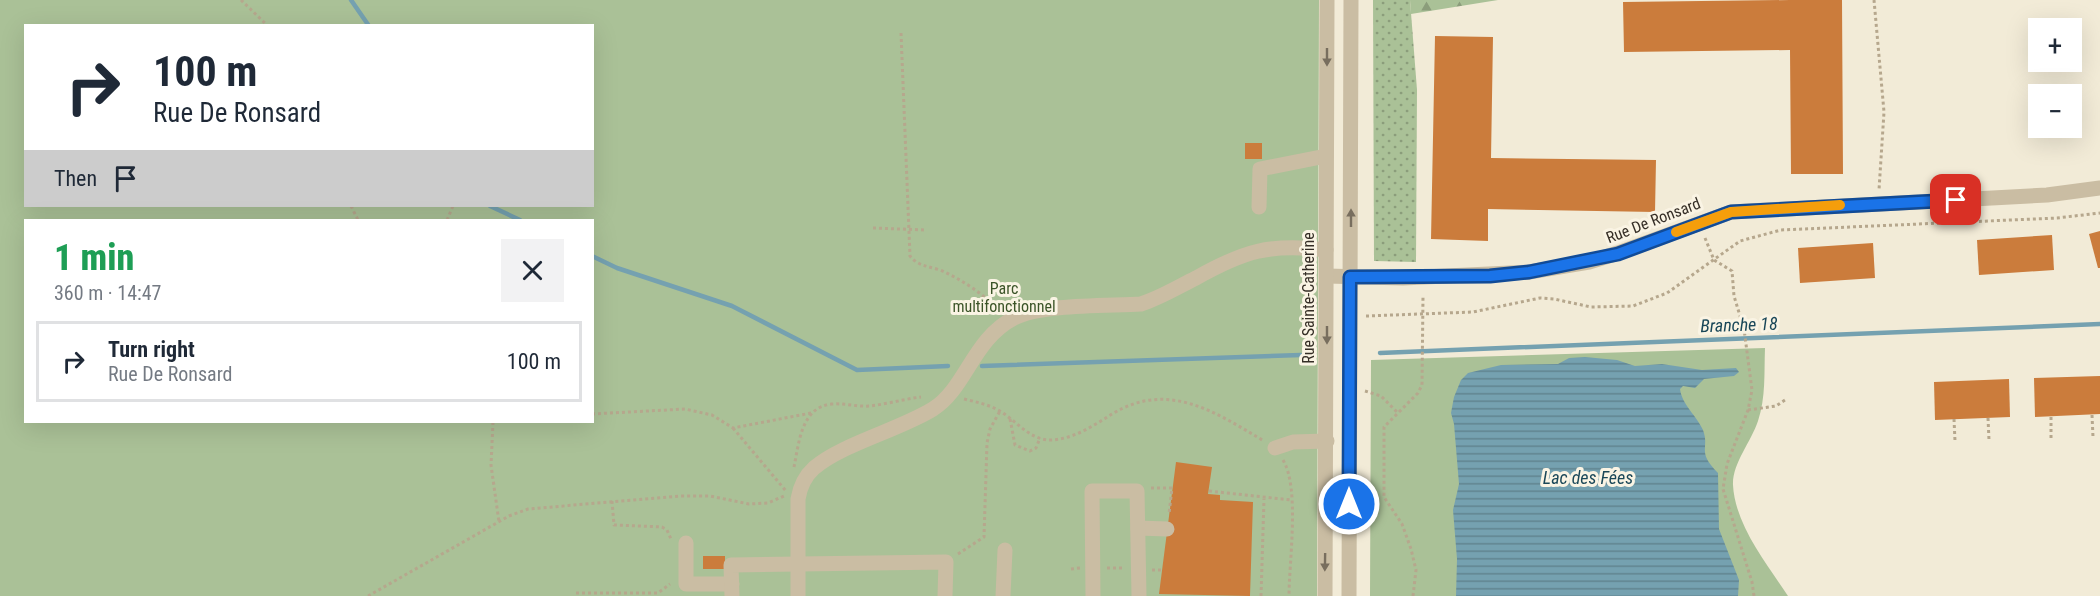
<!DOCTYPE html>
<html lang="en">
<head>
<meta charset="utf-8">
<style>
	:root { --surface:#fff; --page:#f2f2f3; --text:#1f2937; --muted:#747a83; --line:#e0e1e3 }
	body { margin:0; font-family:"Roboto Condensed",sans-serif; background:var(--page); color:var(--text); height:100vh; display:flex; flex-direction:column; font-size:22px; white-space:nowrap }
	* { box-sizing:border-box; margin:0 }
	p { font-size:20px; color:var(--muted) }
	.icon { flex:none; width:33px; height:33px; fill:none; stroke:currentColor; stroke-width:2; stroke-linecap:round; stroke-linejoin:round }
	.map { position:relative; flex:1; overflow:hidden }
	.side { position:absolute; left:24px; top:219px; width:570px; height:204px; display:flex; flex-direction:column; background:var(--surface); border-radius:0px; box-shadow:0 6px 24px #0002 }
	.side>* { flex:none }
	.guide { position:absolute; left:24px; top:24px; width:570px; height:183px; border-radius:0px; box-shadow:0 6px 24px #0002; background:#fff; color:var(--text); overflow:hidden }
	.controls { position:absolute; left:2028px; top:18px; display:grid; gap:12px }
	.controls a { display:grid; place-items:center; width:54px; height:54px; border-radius:0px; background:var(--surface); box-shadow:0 6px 24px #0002; font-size:30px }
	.pin { position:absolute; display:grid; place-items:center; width:51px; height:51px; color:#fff; margin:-26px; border-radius:12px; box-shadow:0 3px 9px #0006 }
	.me { position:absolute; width:66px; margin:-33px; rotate:0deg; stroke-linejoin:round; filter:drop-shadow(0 0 4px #0008) }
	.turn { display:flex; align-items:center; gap:21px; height:126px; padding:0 30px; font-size:27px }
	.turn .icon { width:78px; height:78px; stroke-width:2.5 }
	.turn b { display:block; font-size:42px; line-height:51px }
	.then { display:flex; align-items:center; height:57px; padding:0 30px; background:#0003; gap:12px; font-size:22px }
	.round { display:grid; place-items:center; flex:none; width:63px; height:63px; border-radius:0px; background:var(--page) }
	.overview { display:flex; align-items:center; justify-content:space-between; height:102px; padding:0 30px }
	h1 { font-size:36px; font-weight:800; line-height:45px; color:#1e9e55 }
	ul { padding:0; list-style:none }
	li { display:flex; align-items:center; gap:18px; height:81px; margin:0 12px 9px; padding:0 18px; border:3px solid var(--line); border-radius:0px }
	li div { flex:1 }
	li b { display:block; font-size:22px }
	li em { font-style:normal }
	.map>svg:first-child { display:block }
</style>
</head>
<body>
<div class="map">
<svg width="2100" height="596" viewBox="0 0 2100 596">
	<defs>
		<pattern id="grass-dots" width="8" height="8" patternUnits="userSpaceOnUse" patternTransform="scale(1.5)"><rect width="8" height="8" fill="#aac197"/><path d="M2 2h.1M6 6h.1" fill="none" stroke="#8b9d7b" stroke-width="1.8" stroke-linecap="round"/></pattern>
		<pattern id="forest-firs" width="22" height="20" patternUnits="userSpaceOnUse" patternTransform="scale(1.5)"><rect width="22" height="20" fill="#aac197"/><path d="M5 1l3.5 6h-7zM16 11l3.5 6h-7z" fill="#8b9d7b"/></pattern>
		<pattern id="water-rules" width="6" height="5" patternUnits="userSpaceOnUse" patternTransform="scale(1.5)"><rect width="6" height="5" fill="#75a1b0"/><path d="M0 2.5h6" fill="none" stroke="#61848f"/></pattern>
	</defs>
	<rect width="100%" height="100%" fill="#f2ebd7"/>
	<!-- grass -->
	<polygon fill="url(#grass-dots)" points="1373,0 1410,0 1417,90 1416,262 1374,261"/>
	<!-- forest -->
	<polygon fill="url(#forest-firs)" points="1410,0 1498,0 1411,14"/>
	<!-- park -->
	<g fill="#aac197" fill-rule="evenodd">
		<path d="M0 0H1319L1317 596H0ZM26 26H592V206H26ZM26 220H592V422H26Z"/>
		<path d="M1765 348C1764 373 1766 397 1758 421 1751 442 1732 464 1733 485 1735 525 1767 564 1788 596H1370L1371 360Z"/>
	</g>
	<!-- water -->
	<path fill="url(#water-rules)" d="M1585 357 1617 360 1635 366 1662 364 1702 370 1736 368 1739 372 1734 376 1704 379 1695 388 1683 386 1680 389C1682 405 1697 416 1703 430 1710 449 1696 451 1718 473L1719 529 1739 580 1738 596H1456L1457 559 1453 510 1459 484 1454 424 1451 413 1454 397 1461 380 1468 373 1501 365 1558 364 1569 358Z"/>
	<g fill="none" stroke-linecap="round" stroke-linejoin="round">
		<!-- stream -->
		<g stroke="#75a1b0" stroke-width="4.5">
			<polyline points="351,0 369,26"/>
			<polyline points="490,206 520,220"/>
			<polyline points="592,256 617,268 732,306 857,370 948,366"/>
			<polyline points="1380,353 2100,324"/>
			<polyline points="982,366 1301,355"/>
		</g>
	</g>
	<!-- building -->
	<g fill="#cb7c3c">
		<polygon points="1790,0 1842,0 1843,174 1791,174 1790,50 1624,52 1623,2"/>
		<polygon points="1435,36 1493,37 1491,158 1656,160 1655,212 1488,209 1488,241 1431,239"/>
		<rect x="1245" y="143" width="17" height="16"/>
		<polygon points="2100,231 2100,268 2098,268 2089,234"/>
		<polygon points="2052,235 2054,270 1979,275 1977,240"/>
		<polygon points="1873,243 1875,278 1800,283 1798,248"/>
		<polygon points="2100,376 2100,414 2035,417 2034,378"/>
		<polygon points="2009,379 2010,417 1935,420 1934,382"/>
		<polygon points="1176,462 1212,467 1208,494 1220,495 1220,500 1253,502 1250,596 1159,594"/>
		<rect x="703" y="556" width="22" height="13"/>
	</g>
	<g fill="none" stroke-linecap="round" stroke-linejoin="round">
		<!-- path -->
		<g stroke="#b6a78d" stroke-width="3" stroke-dasharray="3 3" stroke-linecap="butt">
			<polyline points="241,0 268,26"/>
			<polyline points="1874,0 1884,112 1879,190"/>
			<path d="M901 33 910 256C918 266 928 266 940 270 959 278 986 295 999 311"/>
			<polyline points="351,206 358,220"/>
			<polyline points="447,220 453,206"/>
			<polyline points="873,228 927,230"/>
			<polyline points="1705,238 1714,260 1732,271 1734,296 1744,329 1752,390 1748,410 1727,464 1723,489 1752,582 1754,596"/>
			<polyline points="1366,316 1473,312 1540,298 1554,299 1591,307 1633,306 1667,293 1740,241 1781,230 2057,218 2100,213"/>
			<polyline points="1365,391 1381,396 1398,413"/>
			<path d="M964 399C976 402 987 404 998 410 1015 419 1028 439 1049 440 1072 440 1093 426 1112 414 1168 380 1215 412 1264 441"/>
			<polyline points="1748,410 1776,406 1785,400"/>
			<polyline points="592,414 685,409 712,415 733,428 811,413"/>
			<polyline points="2092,415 2093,437"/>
			<polyline points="1988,418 1989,440"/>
			<polyline points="1010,419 1015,445 1030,451 1036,448 1040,438"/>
			<polyline points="1954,419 1955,441"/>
			<polyline points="493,422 491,465 499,522"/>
			<polyline points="733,428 786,491"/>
			<polyline points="2051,438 2051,416"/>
			<path d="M1283 460C1300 488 1289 562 1289 596"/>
			<path d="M794 467C799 443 801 407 832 404 845 403 857 407 870 406 887 404 904 399 921 397"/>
			<polyline points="1151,488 1172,488 1169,514"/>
			<polyline points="1209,491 1291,500"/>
			<polyline points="612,501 614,525 662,527 667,530 671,539"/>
			<polyline points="958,554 984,537 987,443 990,429 1000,411"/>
			<polyline points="1107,568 1125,568"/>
			<polyline points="1071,569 1080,568"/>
			<polyline points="1152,570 1162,570"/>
			<polyline points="576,593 658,593 670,584"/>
			<polyline points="368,596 509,516 528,509 680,496 710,496 749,504 768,503 784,496"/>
			<polyline points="1261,596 1264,499"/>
			<polyline points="1413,596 1416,570 1411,549 1402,524 1384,497 1384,427 1418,393 1422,385 1423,297"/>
		</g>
		<!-- minor -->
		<g stroke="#cabda3" stroke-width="15">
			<polyline points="1259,207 1260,169 1326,156"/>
			<polyline points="1327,276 1403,278 1529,272 1589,262 1618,253 1731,212 2047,195 2100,188"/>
			<polyline points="1275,448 1293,442 1327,441"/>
			<polyline points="1138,528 1167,529"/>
			<polyline points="686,543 686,584 732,584"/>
			<polyline points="732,596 731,565 946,562 945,596"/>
			<path d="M798 596V499C800 487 804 477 814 468 842 444 899 430 933 409 966 388 973 339 1014 318 1041 304 1108 306 1141 304 1160 298 1178 287 1196 278 1244 251 1270 243 1326 250"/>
			<polyline points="1003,596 1005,550"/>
			<polyline points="1093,596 1092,491 1137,491 1139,596"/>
			<polyline points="1325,596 1327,0"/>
			<polyline points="1349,596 1351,0"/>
		</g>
	</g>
	<!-- one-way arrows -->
	<defs><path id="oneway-solid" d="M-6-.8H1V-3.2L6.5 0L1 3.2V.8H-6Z" transform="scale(1.5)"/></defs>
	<g fill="#786e5e">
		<use href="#oneway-solid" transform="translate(1327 57) rotate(90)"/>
		<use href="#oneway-solid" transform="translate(1351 218) rotate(-90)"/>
		<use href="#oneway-solid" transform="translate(1327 335) rotate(90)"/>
		<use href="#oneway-solid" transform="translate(1325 562) rotate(91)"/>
	</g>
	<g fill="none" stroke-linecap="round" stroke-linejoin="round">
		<defs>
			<polyline id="route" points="1349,504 1350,277 1490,276 1529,272 1618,254 1731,212 1956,200"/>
		</defs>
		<!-- route casing -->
		<use href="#route" stroke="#114b97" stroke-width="15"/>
		<!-- route -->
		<use href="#route" stroke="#1a73e8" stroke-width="10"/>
		<!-- slow -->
		<polyline stroke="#f59e0b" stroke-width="10" points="1676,232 1731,212 1840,205"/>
	</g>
	<g text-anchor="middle" stroke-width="6" stroke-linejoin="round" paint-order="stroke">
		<!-- street labels -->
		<g font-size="16" fill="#352e26" stroke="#faf4e4">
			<text transform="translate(1653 220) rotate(-21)" y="6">Rue De Ronsard</text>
			<text transform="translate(1308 298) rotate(-90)" y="6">Rue Sainte-Catherine</text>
		</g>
		<!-- park labels -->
		<g font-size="16" fill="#3b5428" stroke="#faf4e4">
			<text x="1004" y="294">Parc<tspan x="1004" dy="18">multifonctionnel</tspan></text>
		</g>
		<!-- water labels -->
		<g font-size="18" font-style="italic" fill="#1a4758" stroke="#faf4e4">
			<text transform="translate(1739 325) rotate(-2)" y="6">Branche 18</text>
			<text x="1588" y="484">Lac des Fées</text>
		</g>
	</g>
</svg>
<div class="controls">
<a>+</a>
<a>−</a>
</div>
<div class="pin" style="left:1956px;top:200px;background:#d93025"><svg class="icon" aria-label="arrive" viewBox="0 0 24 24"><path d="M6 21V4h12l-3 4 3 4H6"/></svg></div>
<svg class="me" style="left:1349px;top:504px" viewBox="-20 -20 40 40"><circle r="17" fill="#1a73e8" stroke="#fff" stroke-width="3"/><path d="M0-11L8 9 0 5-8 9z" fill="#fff"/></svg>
<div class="guide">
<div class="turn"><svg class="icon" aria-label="right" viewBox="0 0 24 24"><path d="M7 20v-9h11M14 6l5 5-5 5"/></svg><div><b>100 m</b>Rue De Ronsard</div></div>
<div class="then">Then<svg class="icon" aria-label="arrive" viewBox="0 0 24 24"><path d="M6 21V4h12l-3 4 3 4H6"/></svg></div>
</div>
<section class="side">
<div class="overview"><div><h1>1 min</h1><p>360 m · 14:47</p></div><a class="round"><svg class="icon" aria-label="close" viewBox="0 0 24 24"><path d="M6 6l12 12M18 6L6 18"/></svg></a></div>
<ul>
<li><svg class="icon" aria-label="right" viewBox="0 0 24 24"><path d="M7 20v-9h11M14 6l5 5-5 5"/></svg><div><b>Turn right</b><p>Rue De Ronsard</p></div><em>100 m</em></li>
</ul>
</section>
</div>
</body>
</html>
